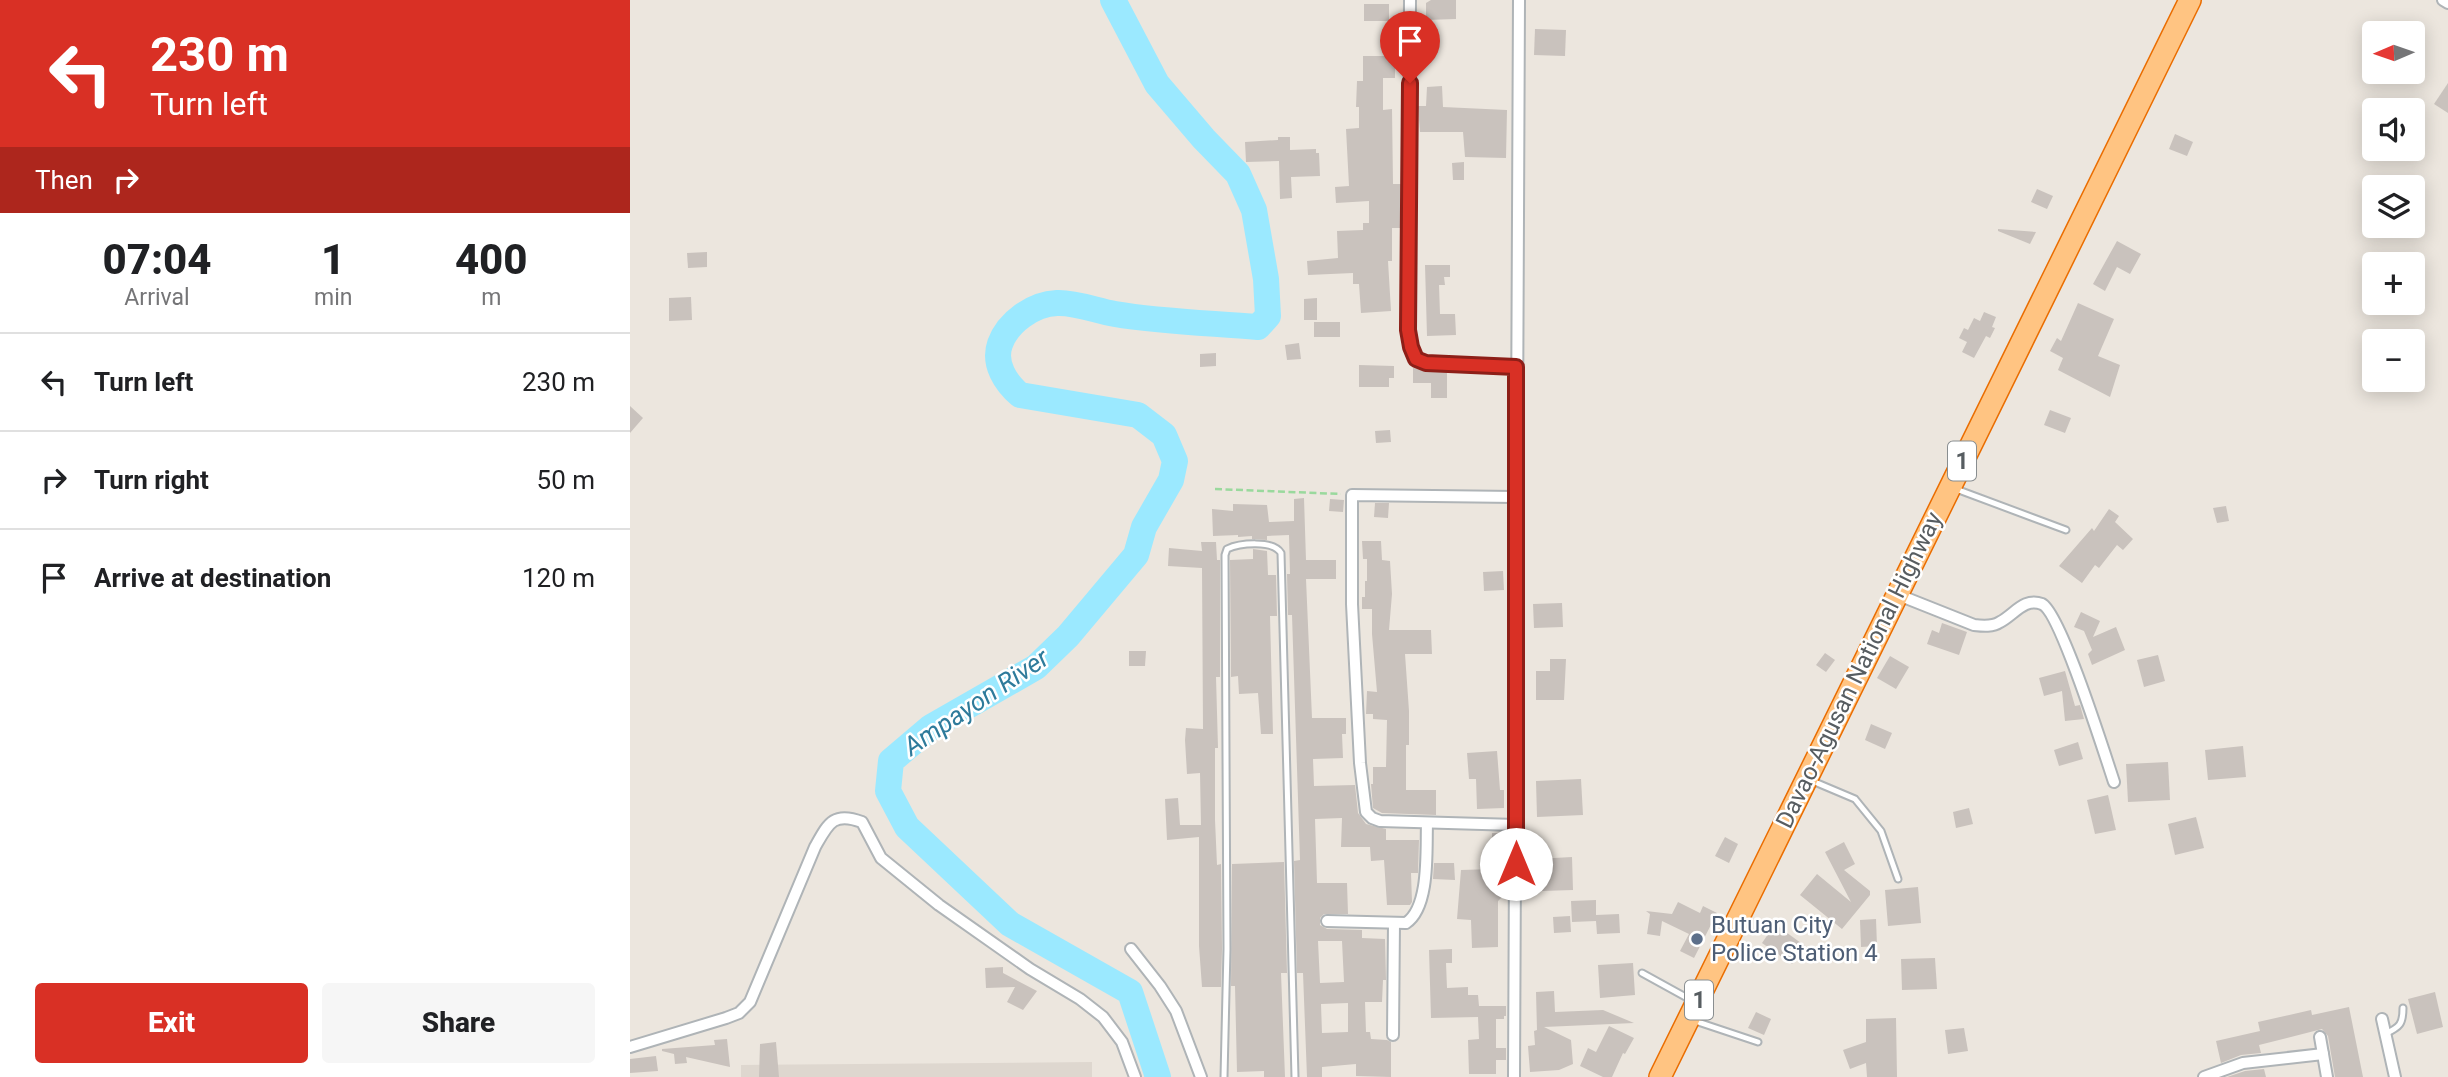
<!DOCTYPE html>
<html lang="en">
<head>
<meta charset="utf-8">
<style>
	:root { --surface:#fff; --page:#f6f6f6; --text:#202124; --muted:#757577; --line:#e0e0e0; --accent:#d93025 }
	body { margin:0; font-family:Roboto,sans-serif; background:var(--page); color:var(--text); height:100vh; display:flex; flex-direction:column; font-size:26px; white-space:nowrap }
	* { box-sizing:border-box; margin:0 }
	p { font-size:23px; color:var(--muted) }
	.icon { flex:none; width:38px; height:38px; fill:none; stroke:currentColor; stroke-width:2; stroke-linecap:round; stroke-linejoin:round }
	.map { position:relative; flex:1; overflow:hidden }
	.side { display:flex; flex-direction:column; background:var(--surface); width:630px }
	.side>* { flex:none }
	.guide { background:#d93025; color:#fff; overflow:hidden }
	.needle { width:46px; rotate:268deg }
	.tools { position:absolute; left:1732px; top:21px; display:grid; gap:14px }
	.tools a { display:grid; place-items:center; width:63px; height:63px; border-radius:7px; background:var(--surface); box-shadow:0 4px 18px #0003; font-size:35px }
	.pin { position:absolute; display:grid; place-items:center; width:60px; height:60px; color:#fff; margin:-72px -30px; border-radius:50% 50% 50% 0; rotate:-45deg; box-shadow:0 0 7px #0007 }
	.pin .icon { rotate:45deg }
	.me { position:absolute; width:77px; margin:-38px; rotate:0deg; stroke-linejoin:round; filter:drop-shadow(0 0 5px #0008) }
	.turn { display:flex; align-items:center; gap:24px; height:147px; padding:0 35px; font-size:32px }
	.turn .icon { width:91px; height:91px; stroke-width:2.5 }
	.turn b { display:block; font-size:49px; line-height:60px }
	.then { display:flex; align-items:center; height:66px; padding:0 35px; background:#0003; gap:14px; font-size:26px }
	.eta { display:flex; justify-content:space-evenly; align-items:center; height:119px; text-align:center }
	.eta b { font-size:42px; font-weight:800; line-height:49px }
	.primary-button { display:flex; gap:14px; margin-top:auto; padding:14px 35px }
	.primary-button a { flex:1; height:80px; border-radius:7px; background:var(--accent); color:#fff; font-size:28px; font-weight:800; line-height:80px; text-align:center }
	.primary-button a+a { background:var(--page); color:var(--text) }
	ul { padding:0; list-style:none }
	li { display:flex; align-items:center; gap:21px; height:98px; padding:0 35px; border-top:2px solid var(--line) }
	li div { flex:1 }
	li b { display:block; font-size:26px }
	li em { font-style:normal }
	main { display:flex; flex:1; min-height:0 }
	.map>svg:first-child { display:block }
</style>
</head>
<body>
<main>
<section class="side">
<div class="guide">
<div class="turn"><svg class="icon" aria-label="left" viewBox="0 0 24 24"><path d="M17 20v-9H6M10 6l-5 5 5 5"/></svg><div><b>230 m</b>Turn left</div></div>
<div class="then">Then<svg class="icon" aria-label="right" viewBox="0 0 24 24"><path d="M7 20v-9h11M14 6l5 5-5 5"/></svg></div>
</div>
<div class="eta">
<div><b>07:04</b><p>Arrival</p></div>
<div><b>1</b><p>min</p></div>
<div><b>400</b><p>m</p></div>
</div>
<ul>
<li><svg class="icon" aria-label="left" viewBox="0 0 24 24"><path d="M17 20v-9H6M10 6l-5 5 5 5"/></svg><div><b>Turn left</b></div><em>230 m</em></li>
<li><svg class="icon" aria-label="right" viewBox="0 0 24 24"><path d="M7 20v-9h11M14 6l5 5-5 5"/></svg><div><b>Turn right</b></div><em>50 m</em></li>
<li><svg class="icon" aria-label="arrive" viewBox="0 0 24 24"><path d="M6 21V4h12l-3 4 3 4H6"/></svg><div><b>Arrive at destination</b></div><em>120 m</em></li>
</ul>
<div class="primary-button"><a>Exit</a><a>Share</a></div>
</section>
<div class="map">
<svg width="1818" height="1077" viewBox="0 0 1818 1077">
	<rect width="100%" height="100%" fill="#ece6de"/>
	<!-- education -->
	<polygon fill="#ded7cf" points="462,1062 462,1077 111,1077 111,1065"/>
	<g fill="none" stroke-linecap="round" stroke-linejoin="round">
		<!-- river -->
		<path stroke="#9be9ff" stroke-width="26" d="M483 0 527 84 574 139 608 174 624 210 636 279 638 316 628 327C581 323 532 322 485 314 467 311 445 302 427 303 403 304 378 322 370 344 363 364 376 383 390 395L508 415 534 435 545 461 541 480 514 527 506 555 438 636 406 667 301 727 261 761 258 791 277 827 380 924 500 992 528 1077"/>
	</g>
	<!-- building -->
	<g fill="#c9c2bd" fill-rule="evenodd">
		<polygon points="801,0 826,0 826,19 796,20 796,3"/>
		<rect x="734" y="4" width="25" height="17"/>
		<polygon points="905,29 936,30 935,56 904,55"/>
		<polygon points="733,56 765,56 765,78 753,78 753,110 762,109 763,184 771,184 770,228 762,228 762,261 758,261 761,311 731,313 729,284 723,284 723,273 678,275 677,261 708,258 707,231 733,230 733,223 739,223 739,201 706,203 705,187 719,186 716,129 729,128 729,107 726,107 727,81 733,81"/>
		<polygon points="1818,83 1818,113 1804,104"/>
		<polygon points="812,86 813,107 877,110 876,158 835,157 833,132 790,132 788,106 796,106 797,87"/>
		<polygon points="1545,134 1563,142 1557,156 1539,149"/>
		<polygon points="648,137 660,137 660,150 686,149 686,153 689,153 690,176 661,177 662,198 650,199 649,161 616,162 615,142 648,140"/>
		<polygon points="834,162 834,180 823,180 822,163"/>
		<polygon points="1407,189 1423,196 1417,209 1401,202"/>
		<polygon points="1368,229 1406,232 1400,244 1368,231"/>
		<polygon points="1487,241 1511,254 1500,274 1487,267 1475,291 1463,284"/>
		<polygon points="77,252 77,267 58,268 57,253"/>
		<polygon points="795,265 820,265 820,277 814,277 815,285 809,285 810,314 825,314 826,335 797,336"/>
		<polygon points="61,297 62,320 39,321 39,298"/>
		<polygon points="687,298 687,320 674,320 674,299"/>
		<polygon points="1448,303 1484,319 1468,356 1490,365 1480,397 1428,370 1433,358 1420,351 1427,338 1431,341"/>
		<polygon points="1354,312 1366,317 1362,327 1365,328 1360,338 1356,336 1344,358 1332,352 1337,342 1329,338 1334,328 1338,330 1344,318 1350,321"/>
		<rect x="684" y="322" width="26" height="15"/>
		<polygon points="669,343 671,359 657,360 655,345"/>
		<polygon points="586,353 586,366 570,367 570,354"/>
		<polygon points="729,365 764,366 764,378 759,378 759,387 729,387"/>
		<polygon points="783,368 817,372 817,398 801,398 801,383 783,383"/>
		<polygon points="0,406 13,418 0,433"/>
		<polygon points="1420,410 1441,418 1435,433 1414,425"/>
		<polygon points="760,430 761,442 746,443 745,431"/>
		<path d="M674 498 676 560H706V579H676L682 718H716V734H712L713 758 683 759 684 786 725 785 728 813 736 824 756 829V840H789L788 873H781L782 902 780 905H757L754 860 741 861 740 847H711L712 818 685 819 687 883H717L718 914H694L690 918V925L697 929 732 930V938L755 939 756 980H753L752 1002H735L736 1032H740L741 1039 757 1040 761 1042V1077L726 1076V1064L692 1067V1077H677L673 973H667L664 861 670 860 662 615H658L657 574H660L659 535 637 536V540L622 539V536L608 537V535L583 536 582 509 603 511V504L637 505 639 522 664 521V499ZM688 941H712L714 982 690 983ZM718 1003V1032L692 1033 691 1004Z"/>
		<polygon points="700,499 714,500 713,512 699,511"/>
		<polygon points="745,503 759,503 758,518 744,517"/>
		<polygon points="1596,506 1599,521 1587,523 1583,508"/>
		<polygon points="1479,509 1489,516 1485,522 1503,539 1493,550 1487,545 1469,568 1465,565 1452,583 1429,566 1462,528 1464,531"/>
		<polygon points="732,541 751,541 752,560 760,561 762,594 759,630 801,630 802,654 775,654 779,711 779,745 776,745 776,790 806,790 806,815 752,813 743,808 741,784 743,784 743,767 756,767 757,720 743,719 743,714 736,714 737,691 747,692 742,634 742,609 732,609 732,597 735,597 735,581 737,581 737,559 733,559"/>
		<polygon points="571,542 586,542 587,560 590,560 590,677 586,677 588,748 585,748 585,820 587,865 591,864 592,949 591,987 572,987 569,946 569,837 537,840 535,799 548,798 550,825 571,825 570,773 557,774 555,740 556,728 573,729 572,568 538,566 539,548 572,551"/>
		<polygon points="623,549 637,551 638,575 646,575 647,616 640,616 643,734 631,734 628,693 609,694 608,676 601,677 600,560 623,559"/>
		<polygon points="873,571 874,590 854,591 853,572"/>
		<polygon points="932,603 933,627 904,628 903,604"/>
		<polygon points="1451,612 1470,621 1463,637 1486,627 1495,650 1462,665 1458,654 1462,650 1454,631 1444,627"/>
		<polygon points="1312,623 1337,632 1329,655 1297,644 1302,630 1309,633"/>
		<polygon points="499,651 516,651 515,666 499,666"/>
		<polygon points="1195,653 1205,660 1196,672 1186,665"/>
		<polygon points="1528,655 1535,681 1514,687 1507,660"/>
		<polygon points="1260,656 1279,667 1266,689 1247,678"/>
		<polygon points="920,659 936,659 934,700 906,700 906,671 920,671"/>
		<polygon points="1435,671 1445,706 1450,705 1454,719 1435,721 1432,691 1414,696 1409,678"/>
		<polygon points="1241,724 1262,733 1255,749 1235,740"/>
		<polygon points="1448,742 1453,759 1429,766 1424,750"/>
		<polygon points="1613,746 1616,777 1578,780 1575,750"/>
		<polygon points="867,751 870,790 874,790 874,808 847,809 846,779 839,779 837,753"/>
		<polygon points="1538,762 1540,800 1498,802 1496,764"/>
		<polygon points="951,779 953,815 907,817 906,781"/>
		<polygon points="1478,795 1486,830 1465,834 1457,800"/>
		<polygon points="1339,808 1343,824 1326,828 1323,812"/>
		<polygon points="1566,817 1574,848 1545,855 1538,824"/>
		<rect x="862" y="833" width="15" height="11"/>
		<polygon points="1095,837 1108,844 1099,863 1085,856"/>
		<polygon points="1214,842 1225,864 1214,870 1240,891 1240,895 1212,929 1170,895 1187,874 1221,902 1195,852"/>
		<polygon points="942,857 943,890 912,891 912,870 906,870 906,859"/>
		<polygon points="654,862 657,973 651,973 655,1077 634,1077 634,1071 607,1072 605,986 601,986 602,864"/>
		<polygon points="804,863 824,863 825,880 803,879"/>
		<polygon points="863,869 863,879 874,878 875,894 868,901 868,947 842,948 841,920 827,919 831,870"/>
		<polygon points="1288,887 1291,923 1258,926 1255,890"/>
		<polygon points="966,900 966,915 989,914 990,933 967,934 966,921 942,922 941,901"/>
		<polygon points="1048,902 1070,913 1073,906 1087,913 1064,958 1050,951 1059,934 1032,921 1030,936 1017,934 1020,914 1016,911 1042,914"/>
		<polygon points="940,916 941,932 924,933 923,917"/>
		<polygon points="1246,919 1247,946 1231,947 1230,920"/>
		<polygon points="1145,924 1175,946 1162,964 1132,943"/>
		<polygon points="822,949 822,963 816,963 817,988 838,987 838,995 848,995 849,1006 876,1006 876,1016 874,1016 874,1019 866,1019 866,1048 876,1048 876,1060 866,1060 866,1074 839,1074 838,1040 849,1039 848,1017 801,1018 799,950"/>
		<polygon points="1305,958 1307,989 1272,990 1271,959"/>
		<polygon points="1003,963 1005,995 970,998 968,965"/>
		<polygon points="373,967 373,973 407,991 393,1010 377,1002 385,987 356,988 355,968"/>
		<polygon points="924,991 925,1012 973,1010 1004,1023 914,1027 941,1040 943,1064 929,1070 900,1072 898,1046 905,1045 904,1031 907,1030 906,992"/>
		<polygon points="1805,992 1813,1027 1787,1034 1778,999"/>
		<polygon points="1719,1007 1733,1077 1705,1077 1698,1036 1692,1029 1629,1045 1631,1053 1611,1055 1591,1063 1586,1041 1630,1031 1628,1022 1681,1010 1682,1015"/>
		<polygon points="1126,1012 1141,1019 1134,1035 1118,1028"/>
		<polygon points="1266,1018 1267,1077 1237,1077 1236,1063 1220,1069 1213,1050 1236,1042 1236,1019"/>
		<polygon points="979,1026 1004,1038 995,1054 993,1053 982,1077 973,1077 950,1066 958,1048 966,1052"/>
		<polygon points="1334,1028 1338,1051 1318,1054 1315,1030"/>
		<polygon points="97,1039 100,1067 56,1057 57,1063 45,1064 44,1054 32,1051 32,1049 85,1045 84,1040"/>
		<polygon points="146,1042 149,1077 129,1077 130,1044"/>
		<polygon points="26,1056 28,1071 0,1073 0,1059"/>
		<polygon points="1634,1069 1636,1077 1597,1077 1615,1071"/>
	</g>
	<g fill="none" stroke-linecap="round" stroke-linejoin="round">
		<defs>
			<g id="lane">
				<polyline points="1326,489 1436,530"/>
				<polyline points="1180,780 1225,799 1251,831 1268,879"/>
				<polyline points="1012,973 1061,1000"/>
				<polyline points="1062,1020 1128,1042"/>
				<path d="M1755 1034C1770 1027 1773 1024 1773 1008"/>
				<path d="M594 1077 597 949 595 555 597 549C610 543 643 540 651 553L665 1077"/>
			</g>
			<g id="street">
				<polyline points="780,0 778,330 781,347 786,359 796,363 886,367"/>
				<polyline points="1813,0 1818,3"/>
				<polyline points="885,497 722,495 722,604 730,763 736,812 742,818 750,821 886,825"/>
				<path d="M1266 594 1344 625C1353 626 1363 627 1370 622 1384 615 1394 597 1412 604 1430 612 1475 755 1484 782"/>
				<path d="M697 921 776 923C800 907 796 851 797 824"/>
				<polyline points="501,949 530,986 546,1011 571,1077"/>
				<polyline points="1752,1019 1765,1077"/>
				<polyline points="763,1035 764,923"/>
				<polyline points="1690,1037 1697,1077"/>
				<path d="M0 1047 96 1018 109 1013 120 1002 185 847C198 824 203 811 232 822L251 858 309 905 400 969 450 999 473 1017 492 1042 505 1077"/>
				<polyline points="884,1077 889,0"/>
				<polyline points="1574,1077 1613,1063 1693,1054"/>
			</g>
			<polyline id="highway" points="1030,1077 1560,0"/>
		</defs>
		<!-- lane casing -->
		<use href="#lane" stroke="#afb4b7" stroke-width="9"/>
		<!-- street casing -->
		<use href="#street" stroke="#afb4b7" stroke-width="14"/>
		<!-- highway casing -->
		<use href="#highway" stroke="#ea6d00" stroke-width="24"/>
		<!-- path -->
		<polyline stroke="#9ad99d" stroke-width="2.5" stroke-dasharray="7 3.5" stroke-linecap="butt" points="585,489 711,494"/>
		<!-- lane -->
		<use href="#lane" stroke="#fff" stroke-width="5"/>
		<!-- street -->
		<use href="#street" stroke="#fff" stroke-width="10"/>
		<!-- highway -->
		<use href="#highway" stroke="#ffc482" stroke-width="21"/>
	</g>
	<g fill="none" stroke-linecap="round" stroke-linejoin="round">
		<defs>
			<polyline id="route" points="780,83 778,330 781,347 786,359 796,363 886,367 886,864"/>
		</defs>
		<!-- route casing -->
		<use href="#route" stroke="#8d1f18" stroke-width="18"/>
		<!-- route -->
		<use href="#route" stroke="#d93025" stroke-width="12"/>
	</g>
	<!-- markers -->
	<circle fill="#5c6f8a" stroke="#fff" stroke-width="2.5" cx="1067" cy="939" r="7"/>
	<g text-anchor="middle" stroke-width="5" stroke-linejoin="round" paint-order="stroke">
		<!-- shield labels -->
		<g fill="#fff" stroke="#898e90" stroke-width="2">
			<rect x="1318" y="441.5" width="28" height="39" rx="5"/>
			<rect x="1055" y="980.5" width="28" height="39" rx="5"/>
		</g>
		<g font-size="23" font-weight="bold" fill="#575d61">
			<text x="1332" y="469">1</text>
			<text x="1069" y="1008">1</text>
		</g>
		<!-- street labels -->
		<g font-size="24" fill="#575d61" stroke="#fff">
			<text transform="translate(1229 670) rotate(-64)" y="8">Davao-Agusan National Highway</text>
		</g>
		<!-- service labels -->
		<g font-size="24" fill="#4e5e75" stroke="#fff" text-anchor="start">
			<text x="1081" y="933">Butuan City<tspan x="1081" dy="28">Police Station 4</tspan></text>
		</g>
		<!-- water labels -->
		<g font-size="26" font-style="italic" fill="#2e7b9b" stroke="#fff">
			<text transform="translate(346 702) rotate(-34)" y="9">Ampayon River</text>
		</g>
	</g>
</svg>
<div class="tools">
<a><svg class="needle" viewBox="-14 -14 28 28"><path d="M0-13l5 13h-10z" fill="#e53935"/><path d="M0 13l5-13h-10z" fill="#757577"/></svg></a>
<a><svg class="icon" aria-label="sound" viewBox="0 0 24 24"><path d="M4 9h4l5-4v14l-5-4H4zM17 9q2 3 0 6"/></svg></a>
<a><svg class="icon" aria-label="layers" viewBox="0 0 24 24"><path d="M12 4l9 5-9 5-9-5zM3 14l9 5 9-5"/></svg></a>
<a>+</a>
<a>−</a>
</div>
<div class="pin" style="left:780px;top:83px;background:#d93025"><svg class="icon" aria-label="arrive" viewBox="0 0 24 24"><path d="M6 21V4h12l-3 4 3 4H6"/></svg></div>
<svg class="me" style="left:886px;top:864px" viewBox="-20 -20 40 40"><circle r="19" fill="#fff"/><path d="M0-13L10 11 0 6-10 11z" fill="#d93025"/></svg>
</div>
</main>
</body>
</html>
